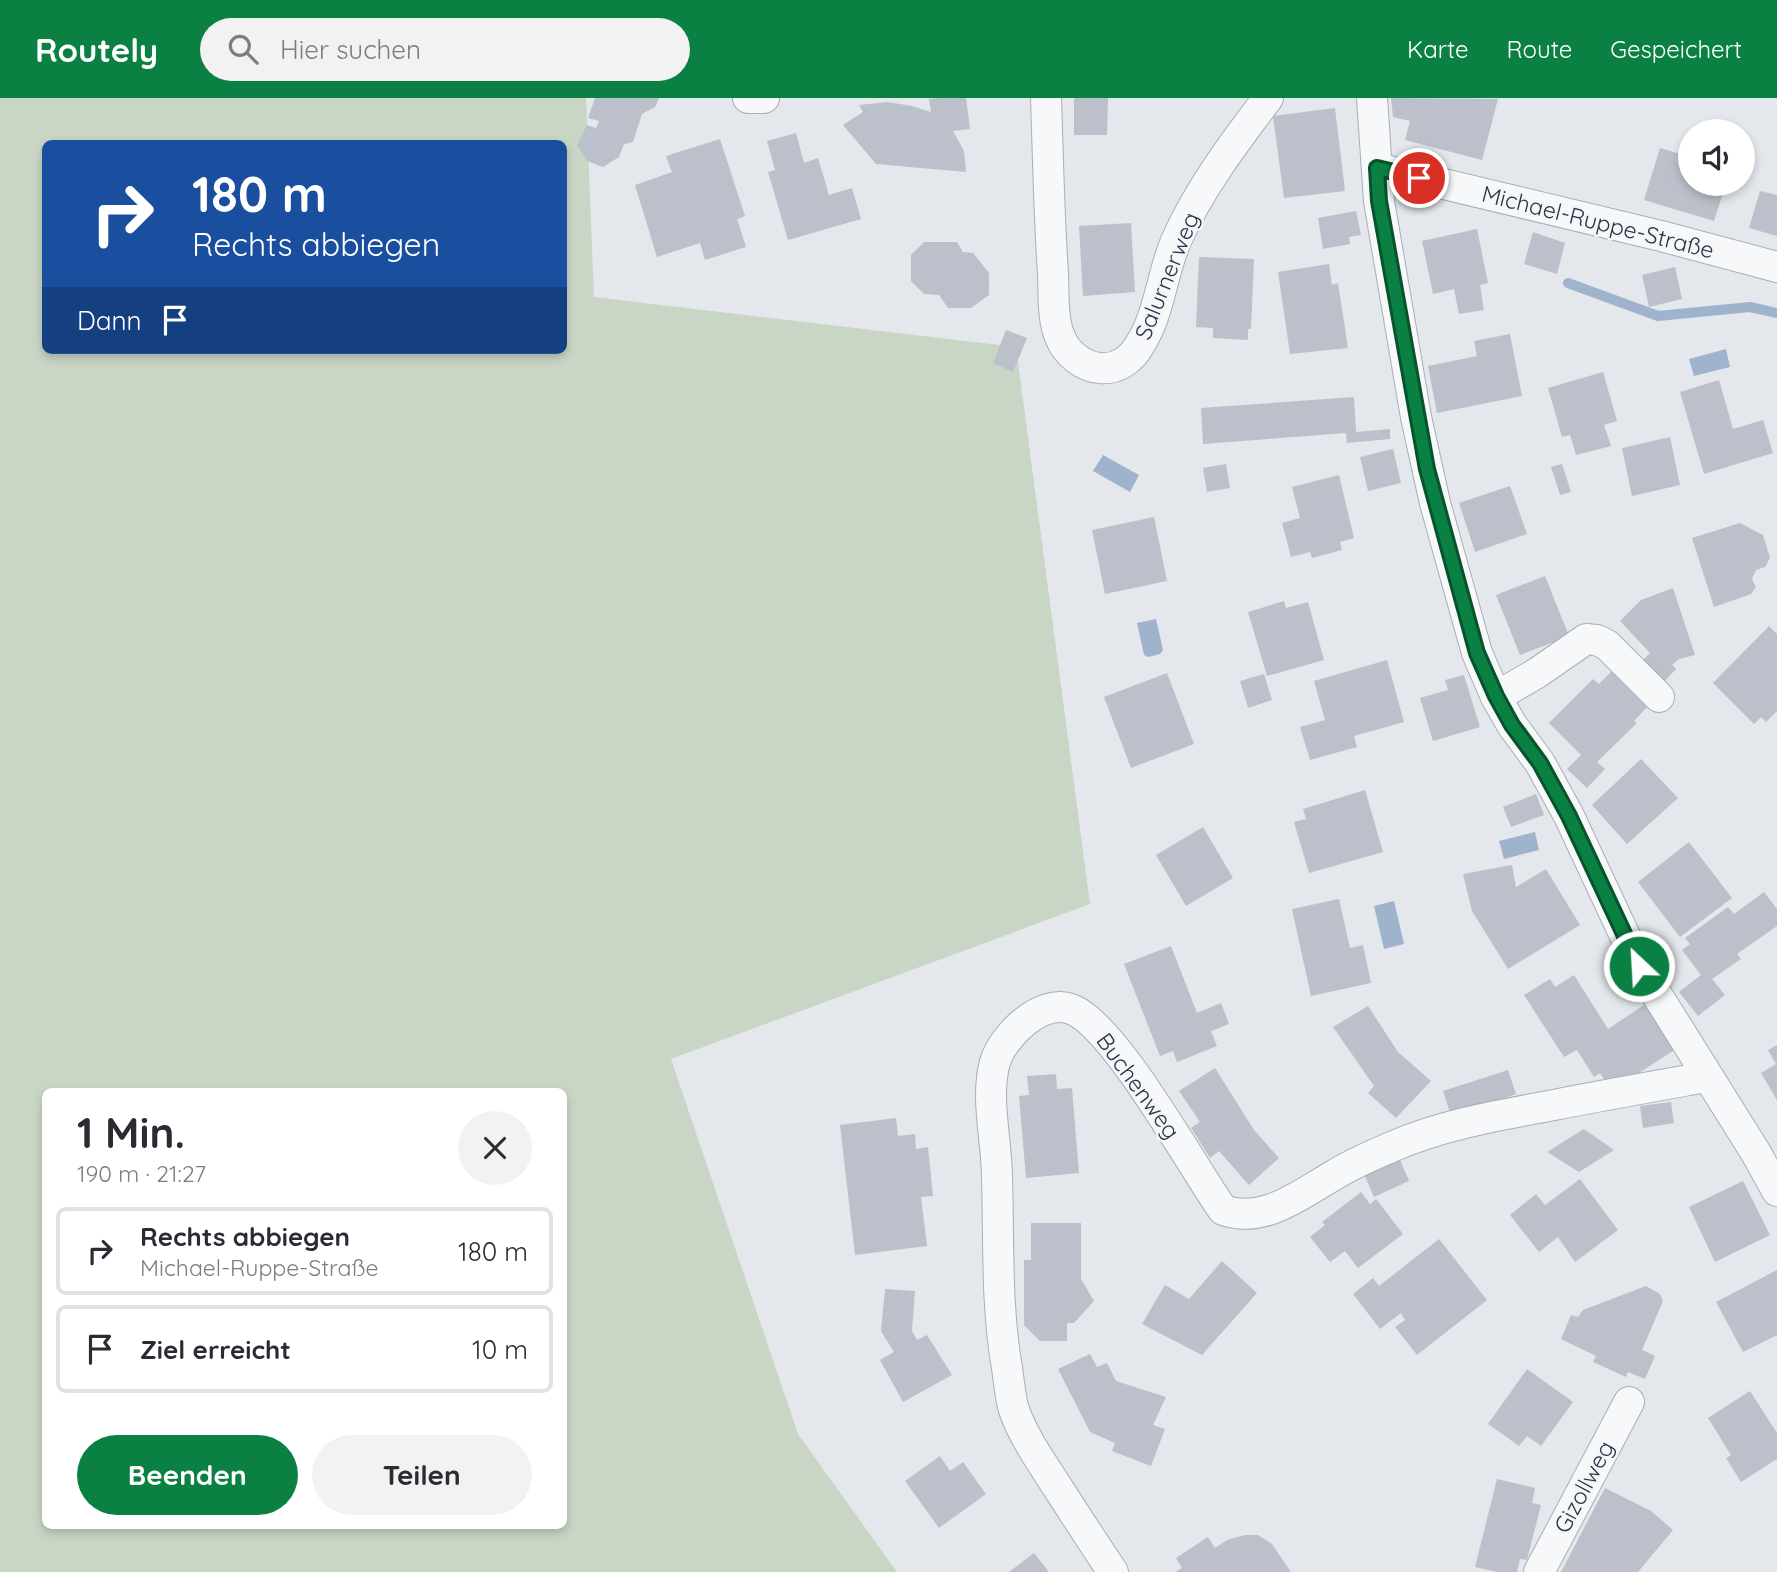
<!DOCTYPE html>
<html lang="de">
<head>
<meta charset="utf-8">
<style>
	:root { --surface:#fff; --page:#f2f2f3; --text:#2b2b33; --muted:#7c7c81; --line:#e1e1e2; --accent:#0b8043 }
	body { margin:0; font-family:Quicksand,sans-serif; background:var(--page); color:var(--text); height:100vh; display:flex; flex-direction:column; font-size:26px; white-space:nowrap }
	* { box-sizing:border-box; margin:0 }
	p { font-size:23px; color:var(--muted) }
	.icon { flex:none; width:38px; height:38px; fill:none; stroke:currentColor; stroke-width:2; stroke-linecap:round; stroke-linejoin:round }
	.map { position:relative; flex:1; overflow:hidden }
	.drawer { position:absolute; left:42px; top:990px; width:525px; height:441px; display:flex; flex-direction:column; background:var(--surface); border-radius:10px; box-shadow:0 4px 10px #0003 }
	.drawer>* { flex:none }
	.banner { position:absolute; left:42px; top:42px; width:525px; height:214px; border-radius:10px; box-shadow:0 4px 10px #0003; background:#1a4fa0; color:#fff; overflow:hidden }
	.controls { position:absolute; left:1678px; top:21px; display:grid; gap:14px }
	.controls a { display:grid; place-items:center; width:77px; height:77px; border-radius:50%; background:var(--surface); box-shadow:0 4px 10px #0003; font-size:35px }
	.pin { position:absolute; display:grid; place-items:center; width:60px; height:60px; color:#fff; margin:-30px; border:4px solid #fff; border-radius:50%; box-shadow:0 2px 7px #0007 }
	.me { position:absolute; width:77px; margin:-38px; rotate:335deg; stroke-linejoin:round; filter:drop-shadow(0 0 5px #0008) }
	.turn { display:flex; align-items:center; gap:24px; height:147px; padding:0 35px; font-size:32px }
	.turn .icon { width:91px; height:91px; stroke-width:2.5 }
	.turn b { display:block; font-size:49px; line-height:60px }
	.then { display:flex; align-items:center; height:66px; padding:0 35px; background:#0003; gap:14px; font-size:26px }
	.round { display:grid; place-items:center; flex:none; width:74px; height:74px; border-radius:37px; background:var(--page) }
	.head { display:flex; align-items:center; justify-content:space-between; height:119px; padding:0 35px }
	h1 { font-size:42px; font-weight:700; line-height:52px }
	.button { display:flex; gap:14px; margin-top:auto; padding:14px 35px }
	.button a { flex:1; height:80px; border-radius:42px; background:var(--accent); color:#fff; font-size:28px; font-weight:700; line-height:80px; text-align:center }
	.button a+a { background:var(--page); color:var(--text) }
	ul { padding:0; list-style:none }
	li { display:flex; align-items:center; gap:21px; height:88px; margin:0 14px 10px; padding:0 21px; border:4px solid var(--line); border-radius:10px }
	li div { flex:1 }
	li b { display:block; font-size:26px }
	li em { font-style:normal }
	header { display:flex; align-items:center; gap:42px; box-sizing:border-box; height:98px; padding:0 35px; background:var(--accent); color:#fff }
	header strong { font-size:33px }
	nav { display:flex; gap:38px; margin-inline-start:auto; font-size:24px }
	.search { width:490px; height:63px; background:var(--page); display:flex; align-items:center; gap:18px; box-sizing:border-box; padding:0 24px; border-radius:38px; color:var(--muted); font-size:26px }
	.map>svg:first-child { display:block }
</style>
</head>
<body>
<header>
<strong>Routely</strong>
<div class="search"><svg class="icon" aria-label="search" viewBox="0 0 24 24"><circle cx="10" cy="10" r="6"/><path d="M15 15l6 6"/></svg>Hier suchen</div>
<nav><a>Karte</a><a>Route</a><a>Gespeichert</a></nav>
</header>
<div class="map">
<svg width="1777" height="1474" viewBox="0 0 1777 1474">
	<rect width="100%" height="100%" fill="#e4e7ec"/>
	<!-- green -->
	<path fill="#c9d6c5" fill-rule="evenodd" d="M0 0H586L594 199 1016 249 1090 806 671 961 798 1336 897 1474H0ZM46 46H564V252H46ZM46 994H564V1428H46Z"/>
	<!-- water -->
	<g fill="#9fb4cc">
		<polygon points="1726,251 1730,269 1694,278 1689,261"/>
		<polygon points="1103,357 1139,377 1130,394 1093,373"/>
		<polygon points="1156,521 1163,552 1160,556 1148,559 1144,557 1137,525"/>
		<polygon points="1535,734 1539,752 1504,761 1499,743"/>
		<polygon points="1394,803 1404,846 1384,851 1374,808"/>
	</g>
	<g fill="none" stroke-linecap="round" stroke-linejoin="round">
		<!-- stream -->
		<polyline stroke="#9fb4cc" stroke-width="10" points="1568,185 1658,218 1750,209 1777,215"/>
	</g>
	<!-- building -->
	<g fill="#bbc0ca">
		<polygon points="595,0 659,0 655,9 642,16 633,44 624,46 619,59 603,69 587,63 577,47 587,27 596,30 599,23 588,20"/>
		<polygon points="940,0 966,0 970,31 953,33 964,53 966,74 876,66 843,27 863,14 859,7 888,4 912,8 931,14 929,1"/>
		<polygon points="1074,0 1108,0 1107,37 1074,37"/>
		<polygon points="1391,0 1498,1 1482,62 1405,42 1410,23 1393,19"/>
		<polygon points="1335,10 1345,93 1284,100 1273,18"/>
		<polygon points="796,35 804,65 818,60 829,97 852,90 861,121 788,142 768,74 775,72 767,43"/>
		<polygon points="720,41 745,118 737,121 746,149 705,162 700,145 657,159 635,87 672,74 666,58"/>
		<polygon points="1660,50 1690,59 1690,86 1726,86 1714,123 1644,102"/>
		<polygon points="1760,93 1777,97 1777,138 1749,130"/>
		<polygon points="1356,113 1361,137 1349,139 1350,146 1323,151 1318,120"/>
		<polygon points="1131,125 1135,194 1083,198 1079,128"/>
		<polygon points="1477,131 1488,185 1480,187 1484,212 1459,216 1454,191 1433,196 1422,143"/>
		<polygon points="1533,134 1565,145 1557,176 1524,166"/>
		<polygon points="924,144 957,144 963,154 973,155 989,175 989,197 971,210 948,210 939,197 924,196 911,183 911,157"/>
		<polygon points="1199,159 1254,161 1251,231 1248,231 1248,242 1213,240 1213,230 1196,229"/>
		<polygon points="1329,166 1332,187 1338,185 1348,250 1290,256 1278,174"/>
		<polygon points="1675,169 1682,201 1649,209 1642,177"/>
		<polygon points="1006,232 1027,240 1013,274 993,265"/>
		<polygon points="1510,236 1522,298 1437,315 1428,268 1477,258 1474,243"/>
		<polygon points="1603,274 1617,323 1604,327 1611,348 1576,357 1570,337 1562,339 1548,290"/>
		<polygon points="1719,282 1733,331 1763,322 1773,355 1704,376 1680,294"/>
		<polygon points="1354,299 1356,334 1390,331 1390,341 1347,345 1346,335 1203,346 1201,310"/>
		<polygon points="1670,339 1680,387 1632,398 1622,350"/>
		<polygon points="1393,351 1401,385 1368,393 1360,359"/>
		<polygon points="1226,366 1230,390 1207,394 1203,370"/>
		<polygon points="1562,366 1571,394 1560,397 1551,369"/>
		<polygon points="1339,377 1354,440 1340,444 1342,452 1312,460 1310,454 1291,459 1282,425 1300,420 1292,389"/>
		<polygon points="1510,388 1527,436 1475,454 1459,405"/>
		<polygon points="1154,419 1167,483 1105,496 1092,432"/>
		<polygon points="1740,425 1763,437 1770,460 1765,469 1756,472 1752,481 1756,489 1751,496 1714,509 1692,440"/>
		<polygon points="1545,478 1569,538 1520,557 1496,497"/>
		<polygon points="1673,490 1695,557 1679,561 1672,567 1676,571 1662,586 1640,565 1650,555 1620,523 1641,502"/>
		<polygon points="1284,503 1286,510 1308,504 1324,562 1267,578 1248,514"/>
		<polygon points="1769,528 1777,536 1777,613 1766,624 1761,619 1754,626 1713,585"/>
		<polygon points="1387,562 1404,624 1354,638 1357,649 1310,662 1300,629 1325,622 1314,583"/>
		<polygon points="1615,570 1650,606 1634,623 1637,625 1597,664 1605,671 1587,690 1567,671 1581,657 1549,625 1593,581 1599,586"/>
		<polygon points="1167,575 1194,646 1131,670 1104,599"/>
		<polygon points="1264,576 1272,602 1248,610 1240,583"/>
		<polygon points="1464,577 1480,629 1433,643 1420,600 1448,592 1445,582"/>
		<polygon points="1641,661 1678,700 1627,746 1592,707"/>
		<polygon points="1365,692 1383,754 1309,775 1294,724 1306,721 1303,711"/>
		<polygon points="1536,696 1544,717 1511,729 1503,709"/>
		<polygon points="1203,729 1233,780 1186,808 1156,757"/>
		<polygon points="1689,744 1732,800 1680,839 1638,784"/>
		<polygon points="1512,767 1516,789 1546,771 1580,827 1508,871 1472,813 1463,776"/>
		<polygon points="1764,794 1777,811 1777,828 1737,856 1741,861 1712,881 1725,897 1698,918 1679,894 1701,877 1682,852 1690,846 1685,840 1728,809 1734,816"/>
		<polygon points="1339,801 1350,850 1363,847 1371,885 1311,898 1292,811"/>
		<polygon points="1171,848 1197,915 1221,905 1229,926 1211,933 1217,948 1177,964 1173,953 1160,958 1124,866"/>
		<polygon points="1574,877 1608,931 1647,905 1676,951 1611,993 1600,975 1594,979 1577,952 1564,959 1524,897 1550,881 1555,889"/>
		<polygon points="1368,908 1398,954 1431,983 1396,1020 1368,995 1374,988 1333,929"/>
		<polygon points="1777,947 1777,1002 1761,975 1776,966 1768,952"/>
		<polygon points="1215,970 1254,1032 1279,1060 1249,1087 1219,1053 1210,1060 1191,1030 1200,1024 1179,993"/>
		<polygon points="1508,972 1516,996 1451,1018 1443,993"/>
		<polygon points="1056,976 1057,991 1072,990 1079,1075 1026,1080 1019,998 1029,997 1027,978"/>
		<polygon points="1671,1004 1674,1025 1643,1030 1640,1008"/>
		<polygon points="896,1020 898,1038 915,1036 916,1051 928,1049 933,1098 921,1099 927,1148 855,1157 840,1027"/>
		<polygon points="1584,1031 1614,1052 1579,1074 1547,1054"/>
		<polygon points="1400,1062 1409,1083 1374,1099 1365,1078"/>
		<polygon points="1580,1081 1618,1132 1575,1164 1558,1139 1539,1154 1510,1117 1536,1096 1545,1107"/>
		<polygon points="1743,1083 1770,1137 1715,1164 1689,1109"/>
		<polygon points="1361,1094 1370,1106 1376,1101 1403,1136 1358,1170 1345,1153 1330,1164 1310,1139 1325,1127 1322,1124"/>
		<polygon points="1031,1125 1081,1125 1081,1181 1094,1203 1074,1225 1067,1225 1067,1243 1040,1243 1024,1227 1024,1162 1031,1162"/>
		<polygon points="1439,1141 1487,1202 1417,1257 1395,1229 1405,1222 1401,1215 1380,1231 1353,1196 1373,1180 1379,1188"/>
		<polygon points="1222,1163 1257,1195 1202,1257 1142,1226 1165,1187 1189,1201"/>
		<polygon points="1777,1172 1777,1237 1743,1254 1716,1204"/>
		<polygon points="1646,1188 1660,1196 1663,1203 1642,1252 1655,1258 1645,1281 1628,1274 1626,1279 1593,1264 1596,1258 1561,1241 1571,1217 1578,1219 1583,1212"/>
		<polygon points="885,1191 915,1193 912,1233 917,1242 927,1237 952,1277 903,1304 880,1262 894,1254 881,1233"/>
		<polygon points="1090,1256 1097,1269 1107,1265 1116,1283 1166,1299 1153,1327 1165,1331 1151,1368 1112,1353 1115,1345 1090,1334 1058,1271"/>
		<polygon points="1527,1271 1573,1304 1541,1348 1527,1338 1519,1348 1488,1326"/>
		<polygon points="1750,1293 1777,1335 1777,1361 1741,1384 1726,1360 1731,1357 1708,1320"/>
		<polygon points="940,1358 950,1373 963,1364 986,1396 939,1430 905,1383"/>
		<polygon points="1497,1381 1535,1390 1532,1405 1541,1407 1527,1462 1520,1461 1517,1474 1497,1474 1475,1469"/>
		<polygon points="1605,1390 1651,1413 1673,1432 1638,1474 1561,1474"/>
		<polygon points="1245,1437 1258,1437 1272,1446 1291,1474 1175,1474 1182,1470 1176,1460 1208,1439 1215,1450 1227,1442"/>
		<polygon points="1034,1455 1049,1474 1009,1474"/>
	</g>
	<g fill="none" stroke-linecap="round" stroke-linejoin="round">
		<defs>
			<g id="street">
				<polyline points="748,0 764,0"/>
				<path d="M1046 0C1048 59 1049 117 1053 176 1054 196 1052 220 1060 239 1066 255 1083 269 1100 270 1116 272 1131 262 1139 248 1160 216 1161 178 1176 143 1199 91 1234 45 1268 0"/>
				<polyline points="1372,0 1379,103 1416,319 1435,405 1477,555 1496,599 1512,627 1540,665 1569,718 1639,868 1756,1055 1777,1093"/>
				<polyline points="1377,70 1661,138 1777,169"/>
				<polyline points="1496,599 1537,575 1586,541 1597,542 1607,547 1659,599"/>
				<path d="M1113 1474C1094 1446 1076 1418 1058 1390 1042 1365 1024 1340 1014 1312 1010 1299 1009 1283 1007 1270 996 1207 999 1144 997 1080 997 1044 985 999 995 964 1003 938 1041 900 1071 911 1114 926 1193 1070 1223 1112 1264 1127 1302 1095 1336 1076 1352 1066 1371 1058 1389 1050 1440 1027 1499 1017 1554 1007 1605 997 1656 988 1706 979"/>
				<polyline points="1539,1474 1629,1304"/>
			</g>
		</defs>
		<!-- street casing -->
		<use href="#street" stroke="#a9aeb7" stroke-width="32"/>
		<!-- street -->
		<use href="#street" stroke="#f7f8fa" stroke-width="30"/>
	</g>
	<g fill="none" stroke-linecap="round" stroke-linejoin="round">
		<defs>
			<polyline id="route" points="1419,80 1377,70 1379,103 1427,371 1477,555 1496,598 1512,627 1540,665 1569,718 1639,868"/>
		</defs>
		<!-- route casing -->
		<use href="#route" stroke="#07532c" stroke-width="18"/>
		<!-- route -->
		<use href="#route" stroke="#0b8043" stroke-width="12"/>
	</g>
	<g text-anchor="middle" stroke-width="5" stroke-linejoin="round" paint-order="stroke">
		<!-- street labels -->
		<g font-size="23" fill="#2b3445" stroke="#f4f6f9">
			<text transform="translate(1598 124) rotate(14)" y="8">Michael-Ruppe-Straße</text>
			<text transform="translate(1167 178) rotate(-68)" y="8">Salurnerweg</text>
			<text transform="translate(1138 988) rotate(54)" y="8">Buchenweg</text>
			<text transform="translate(1584 1389) rotate(-62)" y="8">Gizollweg</text>
		</g>
	</g>
</svg>
<div class="controls">
<a><svg class="icon" aria-label="sound" viewBox="0 0 24 24"><path d="M4 9h4l5-4v14l-5-4H4zM17 9q2 3 0 6"/></svg></a>
</div>
<div class="pin" style="left:1419px;top:80px;background:#d93025"><svg class="icon" aria-label="arrive" viewBox="0 0 24 24"><path d="M6 21V4h12l-3 4 3 4H6"/></svg></div>
<svg class="me" style="left:1639px;top:868px" viewBox="-20 -20 40 40"><circle r="17" fill="#0b8043" stroke="#fff" stroke-width="3"/><path d="M0-11L8 9 0 5-8 9z" fill="#fff"/></svg>
<div class="banner">
<div class="turn"><svg class="icon" aria-label="right" viewBox="0 0 24 24"><path d="M7 20v-9h11M14 6l5 5-5 5"/></svg><div><b>180 m</b>Rechts abbiegen</div></div>
<div class="then">Dann<svg class="icon" aria-label="arrive" viewBox="0 0 24 24"><path d="M6 21V4h12l-3 4 3 4H6"/></svg></div>
</div>
<section class="drawer">
<div class="head"><div><h1>1 Min.</h1><p>190 m · 21:27</p></div><a class="round"><svg class="icon" aria-label="close" viewBox="0 0 24 24"><path d="M6 6l12 12M18 6L6 18"/></svg></a></div>
<ul>
<li><svg class="icon" aria-label="right" viewBox="0 0 24 24"><path d="M7 20v-9h11M14 6l5 5-5 5"/></svg><div><b>Rechts abbiegen</b><p>Michael-Ruppe-Straße</p></div><em>180 m</em></li>
<li><svg class="icon" aria-label="arrive" viewBox="0 0 24 24"><path d="M6 21V4h12l-3 4 3 4H6"/></svg><div><b>Ziel erreicht</b></div><em>10 m</em></li>
</ul>
<div class="button"><a>Beenden</a><a>Teilen</a></div>
</section>
</div>
</body>
</html>
